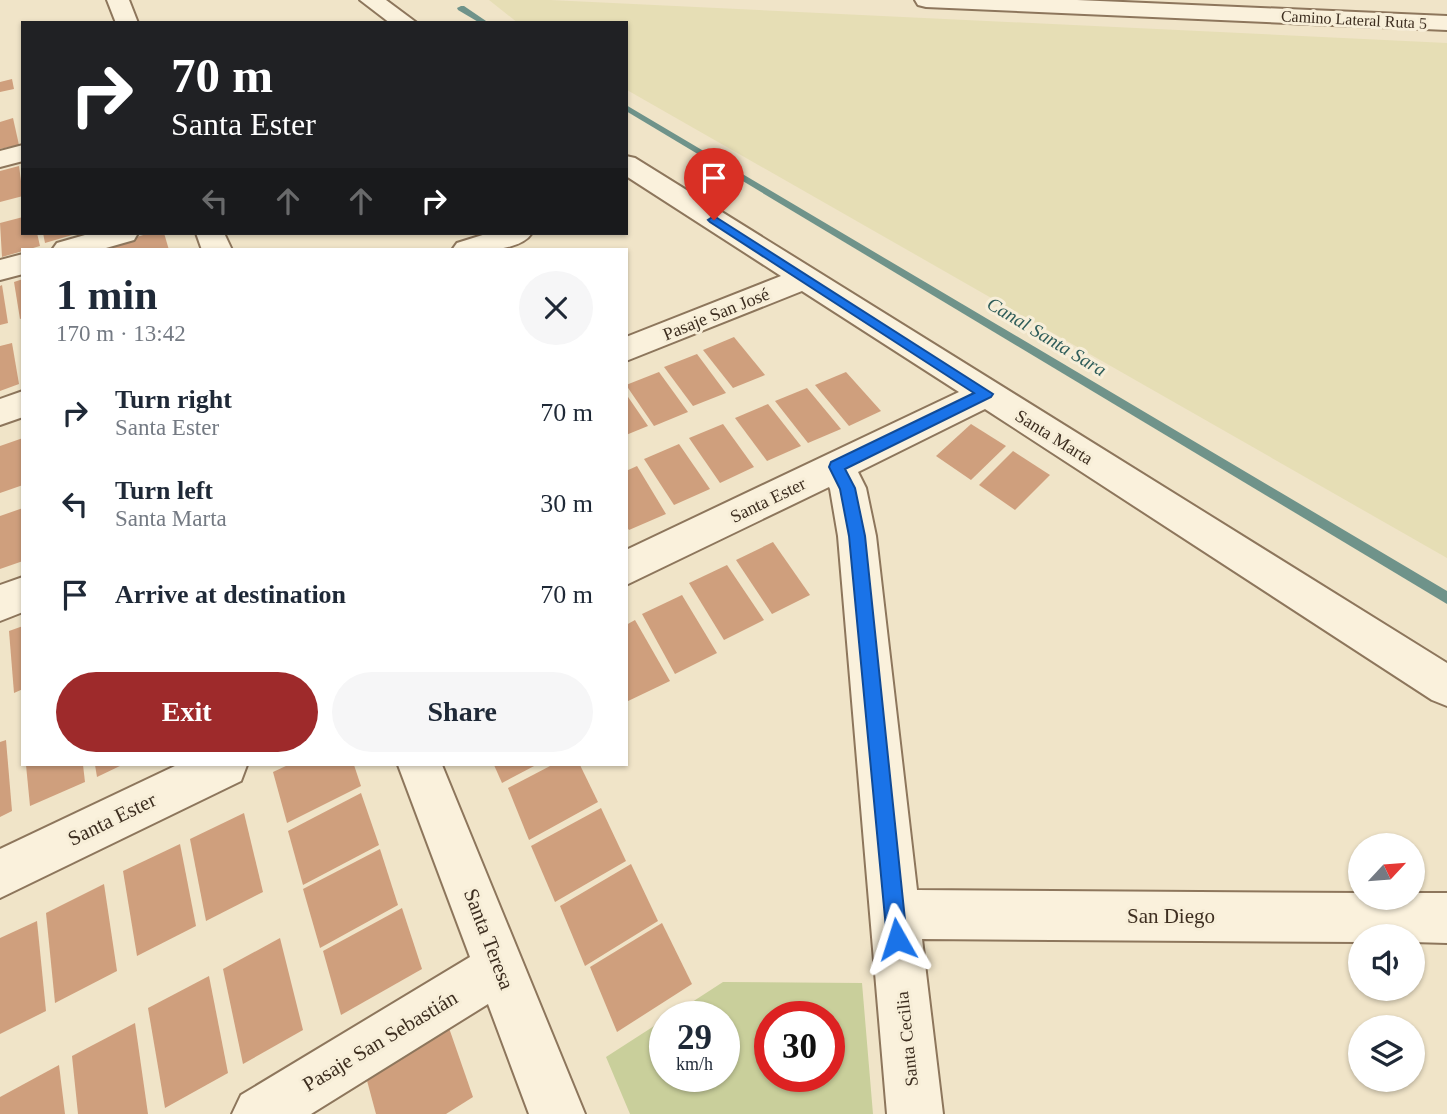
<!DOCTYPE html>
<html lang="en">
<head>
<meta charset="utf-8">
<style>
	:root { --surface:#fff; --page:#f6f6f7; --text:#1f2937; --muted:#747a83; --accent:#9e2a2b }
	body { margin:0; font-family:Georgia,serif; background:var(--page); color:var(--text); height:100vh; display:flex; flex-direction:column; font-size:26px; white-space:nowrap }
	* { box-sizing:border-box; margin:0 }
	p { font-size:23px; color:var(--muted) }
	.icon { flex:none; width:38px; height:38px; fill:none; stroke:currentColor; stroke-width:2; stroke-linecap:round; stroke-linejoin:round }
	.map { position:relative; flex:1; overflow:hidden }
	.side { position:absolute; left:21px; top:248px; width:607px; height:518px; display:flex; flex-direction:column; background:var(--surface); border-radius:0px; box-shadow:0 2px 5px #0004 }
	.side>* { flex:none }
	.hud { position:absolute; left:21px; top:21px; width:607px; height:214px; border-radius:0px; box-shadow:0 2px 5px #0004; background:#202124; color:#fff; overflow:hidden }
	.needle { width:46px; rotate:64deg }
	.fabs { position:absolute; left:1348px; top:833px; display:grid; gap:14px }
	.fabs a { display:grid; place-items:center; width:77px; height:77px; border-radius:50%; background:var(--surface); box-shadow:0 2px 5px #0004; font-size:35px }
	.speed { position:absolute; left:649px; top:1001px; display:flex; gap:14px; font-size:35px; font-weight:700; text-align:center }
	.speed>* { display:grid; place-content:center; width:91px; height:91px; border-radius:50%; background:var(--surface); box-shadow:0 2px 5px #0004; line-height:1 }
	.speed small { font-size:18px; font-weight:400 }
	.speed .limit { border:10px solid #d22; background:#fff; color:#111 }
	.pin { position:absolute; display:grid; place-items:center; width:60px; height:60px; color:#fff; margin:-72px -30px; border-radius:50% 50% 50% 0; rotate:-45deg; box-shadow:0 0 7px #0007 }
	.pin .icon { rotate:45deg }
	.me { position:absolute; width:77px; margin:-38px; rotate:354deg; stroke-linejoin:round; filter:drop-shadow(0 0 5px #0008) }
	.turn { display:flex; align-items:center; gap:24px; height:147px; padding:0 35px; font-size:32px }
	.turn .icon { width:91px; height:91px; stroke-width:2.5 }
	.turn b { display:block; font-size:49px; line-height:60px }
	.lanes { display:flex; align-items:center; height:66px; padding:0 35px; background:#0003; justify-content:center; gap:35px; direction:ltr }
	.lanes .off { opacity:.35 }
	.round { display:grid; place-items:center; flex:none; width:74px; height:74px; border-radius:37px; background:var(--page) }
	.headline { display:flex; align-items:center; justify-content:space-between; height:119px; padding:0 35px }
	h1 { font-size:42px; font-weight:700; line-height:52px }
	.primary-button { display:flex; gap:14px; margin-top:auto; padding:14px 35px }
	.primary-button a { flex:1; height:80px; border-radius:42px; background:var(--accent); color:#fff; font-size:28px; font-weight:700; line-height:80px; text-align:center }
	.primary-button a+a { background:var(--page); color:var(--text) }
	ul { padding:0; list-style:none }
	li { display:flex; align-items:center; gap:21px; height:91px; padding:0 35px }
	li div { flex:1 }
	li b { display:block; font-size:26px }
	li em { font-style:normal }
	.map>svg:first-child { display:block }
</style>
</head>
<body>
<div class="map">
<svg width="1447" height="1114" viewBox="0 0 1447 1114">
	<rect width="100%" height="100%" fill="#f0e4c8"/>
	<!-- farmland -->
	<polygon fill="#e6deb5" points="489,0 550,0 1447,43 1447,558 627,90 626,23 518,23"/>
	<!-- green -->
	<path fill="#c9cf9b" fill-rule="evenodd" d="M723 982 862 983 873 1114H630L606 1057 665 1019V1076H724V1017H669ZM770 1017H830V1076H770Z"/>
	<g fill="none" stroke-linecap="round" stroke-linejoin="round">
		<!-- stream -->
		<g fill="#6f938a" fill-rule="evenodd">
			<polygon points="461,6 464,6 489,23 480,23 458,10 457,8"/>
			<polygon points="626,105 1447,591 1447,604 626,111"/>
		</g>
	</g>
	<!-- building -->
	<g fill="#cf9f7d">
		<polygon points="12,79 14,89 0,92 0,82"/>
		<polygon points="13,118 19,145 0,149 0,122"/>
		<polygon points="19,166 23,196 0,202 0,171"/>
		<polygon points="23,217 23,233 37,233 40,246 2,257 0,223"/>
		<polygon points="43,233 79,233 45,243"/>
		<polygon points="150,233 164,233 169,250 114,250 113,244"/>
		<polygon points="23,279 23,318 20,319 14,282"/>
		<polygon points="2,285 8,323 0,325 0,286"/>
		<polygon points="734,337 765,375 733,388 703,350"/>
		<polygon points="12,343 19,384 0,391 0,346"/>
		<polygon points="697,354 726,393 693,406 664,367"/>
		<polygon points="659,372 688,412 654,426 626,385"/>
		<polygon points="846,372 881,411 849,426 815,385"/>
		<polygon points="807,388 841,429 808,443 775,401"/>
		<polygon points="626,394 648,426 626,435"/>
		<polygon points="768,404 801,446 767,461 735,418"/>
		<polygon points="723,424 754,467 720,483 689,438"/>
		<polygon points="971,424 1006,446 971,480 936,456"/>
		<polygon points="23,438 23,485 0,493 0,446"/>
		<polygon points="679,444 710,489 674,505 644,459"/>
		<polygon points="1013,451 1050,475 1015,510 979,485"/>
		<polygon points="637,466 666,514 629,530 626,526 626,471"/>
		<polygon points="23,508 23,561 0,569 0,516"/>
		<polygon points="773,542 810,595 772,614 736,560"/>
		<polygon points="727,565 764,620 724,640 689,583"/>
		<polygon points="682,595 717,653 675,674 642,614"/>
		<polygon points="635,620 670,681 626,702 626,625"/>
		<polygon points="23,626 23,689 14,693 9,631"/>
		<polygon points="6,740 12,811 0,817 0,742"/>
		<polygon points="26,765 83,765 85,782 30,806"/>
		<polygon points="95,765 122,765 97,777"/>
		<polygon points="288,765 354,765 361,786 287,823 273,772"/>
		<polygon points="494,765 536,765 502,783"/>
		<polygon points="552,765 580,765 598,802 529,840 508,788"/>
		<polygon points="361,793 379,845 303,885 288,831"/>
		<polygon points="601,808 626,861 555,902 531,846"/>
		<polygon points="244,813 263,892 206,921 190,839"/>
		<polygon points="180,844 196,926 137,956 123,871"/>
		<polygon points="380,849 398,905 320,948 303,889"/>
		<polygon points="631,864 658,921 585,966 560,906"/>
		<polygon points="104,884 117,971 55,1003 46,913"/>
		<polygon points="402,908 422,969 341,1015 323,951"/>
		<polygon points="37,921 46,1011 0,1034 0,938"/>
		<polygon points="662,923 692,984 617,1032 590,967"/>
		<polygon points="280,938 303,1030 243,1064 223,969"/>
		<polygon points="209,976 228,1073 165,1108 148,1008"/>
		<polygon points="135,1023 148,1114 78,1114 72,1056"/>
		<polygon points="449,1028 473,1097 446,1114 376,1114 366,1077"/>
		<polygon points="59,1065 65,1114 0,1114 0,1097"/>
	</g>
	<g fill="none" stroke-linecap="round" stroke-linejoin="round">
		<defs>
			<g id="minor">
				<polygon points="107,0 129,0 138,23 116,23"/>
				<polygon points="360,0 386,0 417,23 390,23"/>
				<polygon points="915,0 1077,0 1447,16 1447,30 926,7 918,5"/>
				<polygon points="23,145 23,161 0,167 0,151"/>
				<polygon points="626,156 635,158 1447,663 1447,706 1432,700 985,409 858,472 866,488 876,536 917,890 1360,893 1360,898 1412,898 1412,893 1447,893 1447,943 1412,942 1412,936 1360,936 1360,942 922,939 943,1114 887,1114 838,536 830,489 829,487 626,585 626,550 959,392 802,291 626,361 626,337 781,276 626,176"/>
				<polygon points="92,233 138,233 134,240 99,250 52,250 57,243"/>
				<polygon points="196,233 224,233 232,250 202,250"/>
				<path d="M489 233H532C519 253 474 251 452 250L457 243Z"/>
				<polygon points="23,254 23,274 0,280 0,260"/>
				<polygon points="23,391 23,417 0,425 0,399"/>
				<polygon points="23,577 23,612 0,621 0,585"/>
				<polygon points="177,765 247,765 241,781 0,898 0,849"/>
				<polygon points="398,765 442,765 585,1114 529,1114 488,1004 311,1114 232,1114 241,1095 470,957"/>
			</g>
		</defs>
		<!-- minor casing -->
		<use href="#minor" stroke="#8d765c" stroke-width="4"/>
		<!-- minor -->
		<use href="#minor" fill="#faf1dc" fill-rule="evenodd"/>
	</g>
	<!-- route -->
	<polygon fill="#1a73e8" stroke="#114b97" stroke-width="2" points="714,216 993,394 991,397 845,469 855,488 865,536 907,939 904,947 897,950 890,947 887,939 849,536 840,489 829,467 831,462 974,393 710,222 708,220"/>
	<g text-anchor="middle" stroke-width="6" stroke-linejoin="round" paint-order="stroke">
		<!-- far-street labels -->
		<g font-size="16" fill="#3d2e20" stroke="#f7eed8">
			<text transform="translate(1354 19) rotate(3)" y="6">Camino Lateral Ruta 5</text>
		</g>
		<!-- street labels -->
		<g font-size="18" fill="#3d2e20" stroke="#f7eed8">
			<text transform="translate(716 314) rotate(-22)" y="6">Pasaje San José</text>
			<text transform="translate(1054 437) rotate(32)" y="6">Santa Marta</text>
			<text transform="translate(768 500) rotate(-26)" y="6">Santa Ester</text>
			<text transform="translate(907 1039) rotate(-96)" y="6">Santa Cecilia</text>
		</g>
		<!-- water labels -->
		<g font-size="19" font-style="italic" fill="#2f5d5a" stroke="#f7eed8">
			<text transform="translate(1047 336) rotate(31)" y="7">Canal Santa Sara</text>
		</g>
		<!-- near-street labels -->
		<g font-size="21" fill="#3d2e20" stroke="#f7eed8">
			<text transform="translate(112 819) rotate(-26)" y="7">Santa Ester</text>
			<text x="1171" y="923">San Diego</text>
			<text transform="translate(489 939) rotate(69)" y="7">Santa Teresa</text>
			<text transform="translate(380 1041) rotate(-31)" y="7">Pasaje San Sebastián</text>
		</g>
	</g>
</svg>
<div class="fabs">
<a><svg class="needle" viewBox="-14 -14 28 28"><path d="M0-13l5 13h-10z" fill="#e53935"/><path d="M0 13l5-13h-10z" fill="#747a83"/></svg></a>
<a><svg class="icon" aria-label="sound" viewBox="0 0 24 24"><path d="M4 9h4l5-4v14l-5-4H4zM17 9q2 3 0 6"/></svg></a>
<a><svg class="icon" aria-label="layers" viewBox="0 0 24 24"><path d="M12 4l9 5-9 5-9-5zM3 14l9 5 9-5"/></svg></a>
</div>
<div class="speed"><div>29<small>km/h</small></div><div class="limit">30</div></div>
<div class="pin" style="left:714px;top:220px;background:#d93025"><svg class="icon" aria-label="arrive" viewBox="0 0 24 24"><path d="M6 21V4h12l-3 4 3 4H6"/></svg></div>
<svg class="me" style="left:897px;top:939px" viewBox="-20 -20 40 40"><path d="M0-17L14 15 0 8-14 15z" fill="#1a73e8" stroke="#fff" stroke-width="4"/></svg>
<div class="hud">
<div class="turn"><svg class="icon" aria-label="right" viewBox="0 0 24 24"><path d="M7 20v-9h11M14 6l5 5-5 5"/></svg><div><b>70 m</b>Santa Ester</div></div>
<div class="lanes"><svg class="icon off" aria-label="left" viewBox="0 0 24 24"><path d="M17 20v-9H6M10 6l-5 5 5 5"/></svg><svg class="icon off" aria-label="ahead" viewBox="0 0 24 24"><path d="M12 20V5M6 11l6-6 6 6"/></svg><svg class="icon off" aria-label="ahead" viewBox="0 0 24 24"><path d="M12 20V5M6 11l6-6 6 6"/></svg><svg class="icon" aria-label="right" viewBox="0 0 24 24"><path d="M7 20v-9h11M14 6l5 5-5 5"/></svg></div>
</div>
<section class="side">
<div class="headline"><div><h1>1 min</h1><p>170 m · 13:42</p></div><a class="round"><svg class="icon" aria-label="close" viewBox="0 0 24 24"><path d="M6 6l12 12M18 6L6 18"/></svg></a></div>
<ul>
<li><svg class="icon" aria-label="right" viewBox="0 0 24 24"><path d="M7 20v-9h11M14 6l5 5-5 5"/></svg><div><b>Turn right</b><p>Santa Ester</p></div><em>70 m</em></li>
<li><svg class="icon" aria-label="left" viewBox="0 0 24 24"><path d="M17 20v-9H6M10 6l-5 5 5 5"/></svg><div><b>Turn left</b><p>Santa Marta</p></div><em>30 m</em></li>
<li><svg class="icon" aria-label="arrive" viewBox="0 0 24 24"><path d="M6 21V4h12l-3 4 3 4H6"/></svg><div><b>Arrive at destination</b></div><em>70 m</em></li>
</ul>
<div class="primary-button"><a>Exit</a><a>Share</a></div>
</section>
</div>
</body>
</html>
